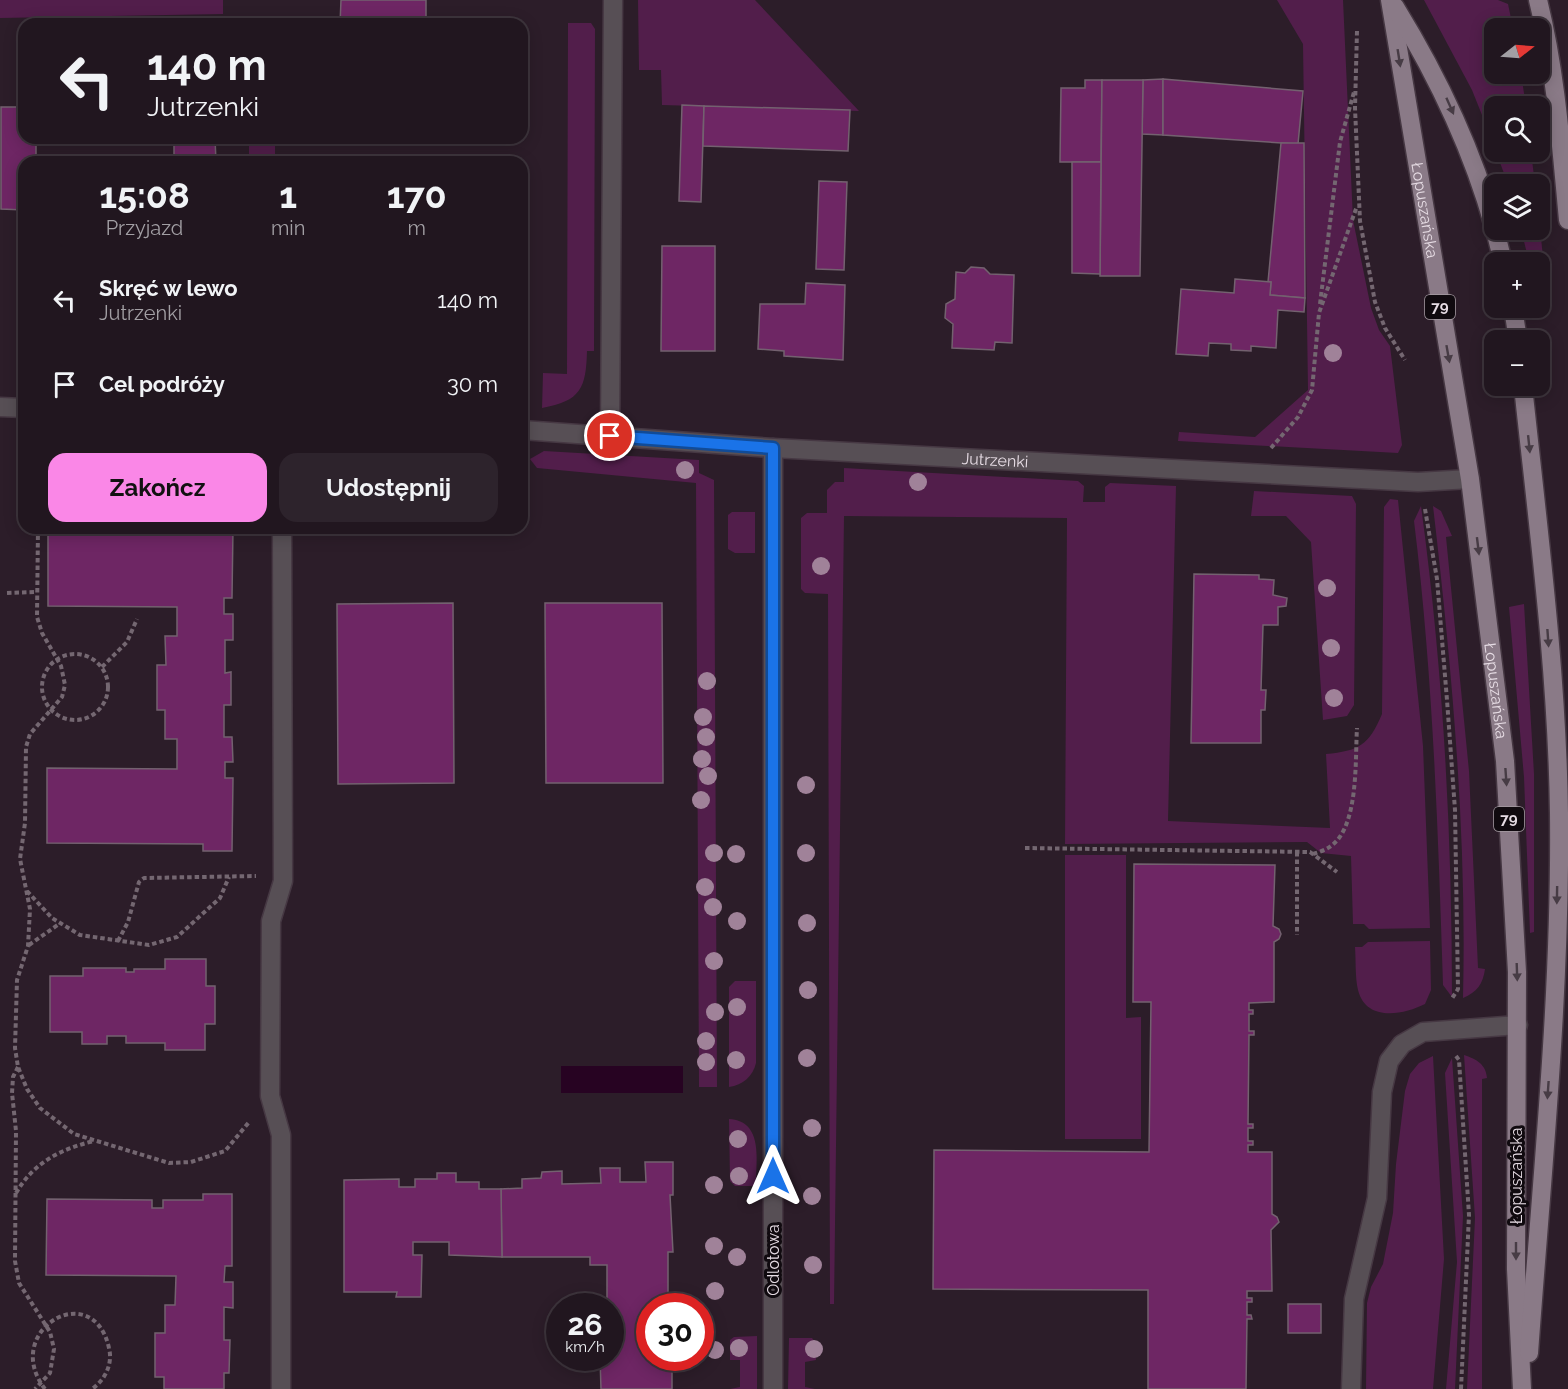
<!DOCTYPE html>
<html lang="pl">
<head>
<meta charset="utf-8">
<style>
	:root { --surface:#21161f; --page:#2d232c; --text:#f1f3f6; --muted:#a29fa4; --line:#3e353d; --accent:#fa87e7 }
	body { margin:0; font-family:Raleway,sans-serif; background:var(--page); color:var(--text); height:100vh; display:flex; flex-direction:column; font-size:22px; white-space:nowrap }
	* { box-sizing:border-box; margin:0 }
	p { font-size:20px; color:var(--muted) }
	.icon { flex:none; width:33px; height:33px; fill:none; stroke:currentColor; stroke-width:2; stroke-linecap:round; stroke-linejoin:round }
	.map { position:relative; flex:1; overflow:hidden }
	.sheet { position:absolute; left:18px; top:156px; width:510px; height:378px; display:flex; flex-direction:column; background:var(--surface); border-radius:18px; box-shadow:0 3px 15px #0003,0 0 0 2px var(--line) }
	.sheet>* { flex:none }
	.guide { position:absolute; left:18px; top:18px; width:510px; height:126px; border-radius:18px; box-shadow:0 3px 15px #0003,0 0 0 2px var(--line); background:#21161f; color:var(--text); overflow:hidden }
	.needle { width:39px; rotate:73deg }
	.controls { position:absolute; left:1484px; top:18px; display:grid; gap:12px }
	.controls a { display:grid; place-items:center; width:66px; height:66px; border-radius:12px; background:var(--surface); box-shadow:0 3px 15px #0003,0 0 0 2px var(--line); font-size:30px }
	.speed { position:absolute; left:546px; top:1293px; display:flex; gap:12px; font-size:30px; font-weight:700; text-align:center }
	.speed>* { display:grid; place-content:center; width:78px; height:78px; border-radius:50%; background:var(--surface); box-shadow:0 3px 15px #0003,0 0 0 2px var(--line); line-height:1 }
	.speed small { font-size:15px; font-weight:400 }
	.speed .limit { border:9px solid #d22; background:#fff; color:#111 }
	.pin { position:absolute; display:grid; place-items:center; width:51px; height:51px; color:#fff; margin:-26px; border:3px solid #fff; border-radius:50%; box-shadow:0 2px 6px #0007 }
	.me { position:absolute; width:66px; margin:-33px; rotate:0deg; stroke-linejoin:round; filter:drop-shadow(0 0 4px #0008) }
	.turn { display:flex; align-items:center; gap:21px; height:126px; padding:0 30px; font-size:27px }
	.turn .icon { width:78px; height:78px; stroke-width:2.5 }
	.turn b { display:block; font-size:42px; line-height:51px }
	.eta { display:flex; justify-content:space-evenly; align-items:center; height:102px; text-align:center }
	.eta b { font-size:36px; font-weight:700; line-height:42px }
	.action { display:flex; gap:12px; margin-top:auto; padding:12px 30px }
	.action a { flex:1; height:69px; border-radius:18px; background:var(--accent); color:#111; font-size:24px; font-weight:700; line-height:69px; text-align:center }
	.action a+a { background:var(--page); color:var(--text) }
	ul { padding:0; list-style:none }
	li { display:flex; align-items:center; gap:18px; height:84px; padding:0 30px }
	li div { flex:1 }
	li b { display:block; font-size:22px }
	li em { font-style:normal }
	.map>svg:first-child { display:block }
</style>
</head>
<body>
<div class="map">
<svg width="1568" height="1389" viewBox="0 0 1568 1389">
	<rect width="100%" height="100%" fill="#2c1d29"/>
	<!-- green -->
	<g fill="#521e4b">
		<polygon points="0,0 223,0 223,14 0,18"/>
		<polygon points="638,0 755,0 859,111 662,105 661,70 639,70"/>
		<polygon points="1277,0 1343,0 1353,220 1371,308 1379,330 1390,346 1402,445 1398,453 1178,441 1179,432 1255,437 1308,390 1303,44"/>
		<polygon points="1424,0 1498,0 1508,4 1513,28 1494,28 1494,74 1521,74 1526,106 1494,106 1494,145 1472,90"/>
		<path d="M568 23H591L595 29 594 351H587C586 388 581 401 542 408L543 373 567 374Z"/>
		<rect x="249" y="138" width="26" height="24"/>
		<polygon points="1496,152 1531,152 1535,184 1508,184"/>
		<polygon points="1539,219 1543,257 1529,261 1521,230 1539,230"/>
		<polygon points="544,451 699,460 699,473 714,480 717,1087 699,1087 696,483 537,468 530,459"/>
		<path d="M844 468 1078 481 1084 486 1083 502H1105V487L1110 483 1176 486 1168 821 1330 828 1326 754C1359 751 1369 745 1382 714L1384 507 1390 499 1398 500 1423 746 1430 928 1369 929 1364 924H1353L1351 856 1321 853 1307 842 1065 844 1067 518 844 516 834 1304H830L828 594 805 593 801 589V518L807 513H827V490L835 482H844Z"/>
		<polygon points="1254,491 1352,496 1356,504 1354,705 1347,716 1323,720 1311,542 1286,516 1251,516"/>
		<path d="M1421 506C1443 668 1452 832 1452 997L1443 985C1438 829 1433 675 1414 521Z"/>
		<path d="M1433 506 1441 511 1452 536 1446 537 1469 771 1478 968 1485 969C1483 984 1477 992 1463 998 1467 834 1452 669 1433 506Z"/>
		<polygon points="732,512 755,512 755,553 735,553 728,549 728,515"/>
		<polygon points="1524,604 1534,774 1534,932 1530,933 1524,777 1509,607"/>
		<polygon points="1065,855 1126,855 1126,1018 1141,1017 1141,1139 1065,1139"/>
		<path d="M1430 941 1431 990 1425 1004C1403 1015 1366 1022 1358 990 1355 977 1356 961 1355 947H1362L1368 942Z"/>
		<path d="M735 981H756V1063C753 1076 743 1085 729 1087V987Z"/>
		<path d="M1464 1055C1476 1059 1486 1064 1487 1078L1482 1079V1389H1467L1475 1218Z"/>
		<polygon points="1433,1056 1444,1259 1433,1389 1366,1389 1367,1303 1371,1287 1383,1264 1393,1213 1396,1164 1405,1091 1410,1074 1419,1063"/>
		<polygon points="1452,1058 1463,1216 1455,1389 1446,1389 1457,1262 1445,1073"/>
		<path d="M729 1119C764 1121 756 1161 756 1186H735L730 1181Z"/>
		<polygon points="757,1336 757,1389 730,1389 740,1387 740,1360 730,1360 730,1340 734,1337"/>
		<polygon points="789,1338 812,1338 815,1342 816,1360 805,1362 805,1387 815,1389 788,1389"/>
	</g>
	<!-- water -->
	<rect fill="#270322" x="561" y="1066" width="122" height="27"/>
	<!-- building -->
	<g fill="#6e2664" stroke="#73616f" stroke-width="1.5">
		<polygon points="341,0 426,0 426,24 340,24"/>
		<rect x="68" y="17" width="33" height="7"/>
		<polygon points="1163,79 1163,135 1142,134 1143,80"/>
		<polygon points="1163,79 1303,91 1298,144 1163,135"/>
		<polygon points="1085,80 1102,80 1101,162 1060,162 1061,88 1085,88"/>
		<polygon points="1102,80 1143,80 1140,276 1100,276"/>
		<polygon points="682,105 704,106 701,202 679,201"/>
		<polygon points="704,106 850,110 848,151 703,146"/>
		<polygon points="1,107 24,107 24,138 36,138 36,162 24,162 24,210 1,209"/>
		<polygon points="174,138 215,138 216,162 174,162"/>
		<polygon points="1281,143 1304,143 1305,298 1270,295 1271,282 1268,282"/>
		<polygon points="1072,162 1101,162 1100,274 1072,273"/>
		<polygon points="819,181 847,182 844,270 816,269"/>
		<polygon points="662,246 715,246 715,351 661,351"/>
		<polygon points="971,267 984,268 990,274 1014,275 1012,343 995,342 994,350 952,348 953,324 945,318 946,304 955,299 956,272 965,273"/>
		<polygon points="1235,279 1271,282 1270,295 1305,298 1304,312 1278,310 1276,348 1251,346 1251,351 1231,350 1231,344 1209,343 1208,356 1176,354 1181,289 1234,293"/>
		<polygon points="806,283 845,285 843,360 784,356 784,351 758,349 760,304 805,304"/>
		<polygon points="203,528 233,528 232,598 224,598 224,614 233,614 233,640 225,640 225,673 231,672 231,705 224,705 224,737 232,737 233,762 225,762 225,778 233,778 232,851 203,851 203,844 47,843 47,768 177,769 177,739 165,739 165,710 157,710 157,665 166,665 165,636 177,636 177,607 48,606 48,532 203,532"/>
		<polygon points="1194,574 1259,575 1259,579 1274,580 1273,595 1287,598 1286,606 1278,607 1278,625 1263,625 1261,690 1266,690 1265,710 1261,710 1261,743 1191,743"/>
		<polygon points="453,603 454,783 338,784 337,604"/>
		<polygon points="545,603 662,603 663,783 546,783"/>
		<polygon points="1134,864 1275,865 1273,926 1279,929 1281,934 1279,939 1274,942 1274,1002 1249,1003 1249,1010 1253,1010 1253,1014 1249,1014 1249,1031 1254,1031 1254,1035 1249,1035 1248,1124 1253,1124 1253,1128 1248,1128 1248,1141 1253,1141 1253,1145 1248,1145 1248,1152 1272,1152 1272,1214 1277,1217 1279,1222 1271,1230 1272,1291 1247,1291 1247,1298 1252,1298 1252,1302 1247,1302 1247,1315 1251,1315 1252,1319 1247,1319 1246,1389 1148,1389 1148,1290 933,1289 934,1150 1149,1152 1151,1002 1133,1002"/>
		<polygon points="165,959 206,959 206,986 215,986 215,1024 205,1024 205,1050 165,1050 165,1043 126,1043 126,1036 107,1036 107,1044 82,1044 82,1032 50,1032 50,976 83,976 83,968 126,968 126,972 134,972 134,969 165,969"/>
		<polygon points="645,1162 673,1162 673,1195 670,1195 673,1252 668,1252 668,1306 650,1306 650,1358 672,1358 672,1389 601,1389 600,1358 610,1358 610,1306 600,1306 607,1306 607,1265 590,1265 590,1257 502,1257 501,1189 522,1188 522,1179 541,1178 542,1172 562,1171 562,1184 601,1183 600,1168 620,1168 620,1182 646,1182"/>
		<polygon points="437,1173 456,1173 456,1182 479,1182 479,1189 501,1189 502,1257 449,1255 449,1242 413,1242 413,1255 422,1255 421,1297 396,1297 397,1292 344,1292 344,1180 399,1179 399,1187 415,1187 415,1179 437,1179"/>
		<polygon points="203,1194 232,1194 232,1266 225,1266 224,1282 233,1282 233,1308 224,1307 224,1340 230,1340 229,1373 224,1373 224,1389 164,1389 164,1377 155,1377 155,1333 165,1333 165,1305 175,1305 176,1276 46,1275 47,1199 152,1200 152,1208 163,1208 163,1200 203,1200"/>
		<rect x="1288" y="1304" width="33" height="29"/>
	</g>
	<g fill="none" stroke-linecap="round" stroke-linejoin="round">
		<defs>
			<polyline id="lane" points="281,1389 281,1135 270,1096 271,921 283,881 282,528"/>
			<g id="street">
				<polyline points="0,407 24,408"/>
				<path id="s1" d="M522 430 773 448 1418 482 1470 479"/>
				<polyline points="610,436 613,0"/>
				<polyline points="773,1389 773,448"/>
				<polyline points="1351,1389 1354,1299 1377,1198 1382,1092 1389,1061 1402,1044 1423,1032 1518,1025"/>
			</g>
			<g id="primary">
				<path id="s2" d="M1390 0 1470 479 1505 761 1517 972 1516 1269 1522 1389"/>
				<path d="M1538 0C1556 72 1561 146 1568 220"/>
				<path d="M1395 7C1438 77 1472 148 1494 227"/>
				<polyline points="1495,230 1503,262"/>
				<polyline points="1513,308 1518,340"/>
				<path d="M1523 386C1538 527 1557 670 1559 813 1561 993 1542 1174 1529 1353"/>
			</g>
		</defs>
		<!-- lane casing -->
		<use href="#lane" stroke="#463843" stroke-width="21"/>
		<!-- street casing -->
		<use href="#street" stroke="#463843" stroke-width="21"/>
		<!-- primary casing -->
		<use href="#primary" stroke="#463843" stroke-width="21"/>
		<!-- path -->
		<g stroke="#746771" stroke-width="4" stroke-dasharray="4.5 3" stroke-linecap="butt">
			<polyline points="1357,31 1355,108 1360,221 1375,302 1385,328 1405,360"/>
			<polyline points="1320,304 1340,142 1354,92"/>
			<polyline points="1271,448 1298,417 1312,390 1319,313 1357,206"/>
			<polyline points="1425,509 1437,579 1447,700 1455,810 1458,989 1451,1000"/>
			<polyline points="38,528 37,617 42,633 61,666 65,685 62,697 30,734 26,747 25,823 20,859 30,909 28,946 17,980 15,1048 18,1067 27,1089 40,1108 74,1134 169,1163 191,1162 225,1151 250,1121"/>
			<polyline points="7,593 37,592"/>
			<circle cx="75" cy="687" r="33"/>
			<polyline points="102,667 127,642 137,619"/>
			<polyline points="1025,848 1310,852 1337,872"/>
			<polyline points="1297,852 1297,935"/>
			<path d="M1313 854C1319 852 1326 850 1331 846 1359 826 1355 760 1357 728"/>
			<polyline points="27,891 52,918 80,935 149,945 177,937 220,898 229,877"/>
			<polyline points="118,941 128,922 139,882 144,878 256,876"/>
			<polyline points="29,945 59,924"/>
			<polyline points="1456,1056 1459,1060 1469,1215 1461,1389"/>
			<polyline points="18,1067 13,1077 12,1093 16,1131 15,1261 19,1283 50,1332 54,1349 50,1373 35,1389"/>
			<path d="M16 1193C34 1162 61 1149 94 1141"/>
			<path d="M45 1389C0 1331 93 1276 109 1348 113 1364 105 1380 92 1389"/>
		</g>
		<!-- lane -->
		<use href="#lane" stroke="#574f55" stroke-width="18"/>
		<!-- street -->
		<use href="#street" stroke="#574f55" stroke-width="18"/>
		<!-- primary -->
		<use href="#primary" stroke="#8a7a87" stroke-width="18"/>
	</g>
	<!-- trees -->
	<g fill="#a08299">
		<circle cx="1333" cy="353" r="9"/>
		<circle cx="685" cy="470" r="9"/>
		<circle cx="918" cy="482" r="9"/>
		<circle cx="821" cy="566" r="9"/>
		<circle cx="1327" cy="588" r="9"/>
		<circle cx="1331" cy="648" r="9"/>
		<circle cx="707" cy="681" r="9"/>
		<circle cx="1334" cy="698" r="9"/>
		<circle cx="703" cy="717" r="9"/>
		<circle cx="706" cy="737" r="9"/>
		<circle cx="702" cy="759" r="9"/>
		<circle cx="708" cy="776" r="9"/>
		<circle cx="806" cy="785" r="9"/>
		<circle cx="701" cy="800" r="9"/>
		<circle cx="714" cy="853" r="9"/>
		<circle cx="806" cy="853" r="9"/>
		<circle cx="736" cy="854" r="9"/>
		<circle cx="705" cy="887" r="9"/>
		<circle cx="713" cy="907" r="9"/>
		<circle cx="737" cy="921" r="9"/>
		<circle cx="807" cy="923" r="9"/>
		<circle cx="714" cy="961" r="9"/>
		<circle cx="808" cy="990" r="9"/>
		<circle cx="737" cy="1007" r="9"/>
		<circle cx="715" cy="1012" r="9"/>
		<circle cx="706" cy="1041" r="9"/>
		<circle cx="807" cy="1058" r="9"/>
		<circle cx="736" cy="1060" r="9"/>
		<circle cx="706" cy="1062" r="9"/>
		<circle cx="812" cy="1128" r="9"/>
		<circle cx="738" cy="1139" r="9"/>
		<circle cx="739" cy="1176" r="9"/>
		<circle cx="714" cy="1185" r="9"/>
		<circle cx="812" cy="1196" r="9"/>
		<circle cx="714" cy="1246" r="9"/>
		<circle cx="737" cy="1257" r="9"/>
		<circle cx="813" cy="1265" r="9"/>
		<circle cx="715" cy="1291" r="9"/>
		<circle cx="739" cy="1348" r="9"/>
		<circle cx="814" cy="1349" r="9"/>
		<circle cx="715" cy="1350" r="9"/>
	</g>
	<!-- one-way arrows -->
	<defs><path id="oneway-solid" d="M-6-.8H1V-3.2L6.5 0L1 3.2V.8H-6Z" transform="scale(1.5)"/></defs>
	<g fill="#473c45">
		<use href="#oneway-solid" transform="translate(1399 58) rotate(81)"/>
		<use href="#oneway-solid" transform="translate(1450 106) rotate(66)"/>
		<use href="#oneway-solid" transform="translate(1448 354) rotate(80)"/>
		<use href="#oneway-solid" transform="translate(1529 444) rotate(84)"/>
		<use href="#oneway-solid" transform="translate(1478 546) rotate(83)"/>
		<use href="#oneway-solid" transform="translate(1548 638) rotate(86)"/>
		<use href="#oneway-solid" transform="translate(1506 777) rotate(86)"/>
		<use href="#oneway-solid" transform="translate(1557 895) rotate(91)"/>
		<use href="#oneway-solid" transform="translate(1517 972) rotate(88)"/>
		<use href="#oneway-solid" transform="translate(1548 1090) rotate(94)"/>
		<use href="#oneway-solid" transform="translate(1516 1251) rotate(90)"/>
	</g>
	<g fill="none" stroke-linecap="round" stroke-linejoin="round">
		<defs>
			<polyline id="route" points="610,436 773,448 773,1176"/>
		</defs>
		<!-- route casing -->
		<use href="#route" stroke="#114b97" stroke-width="15"/>
		<!-- route -->
		<use href="#route" stroke="#1a73e8" stroke-width="10"/>
	</g>
	<g text-anchor="middle" stroke-width="6" stroke-linejoin="round" paint-order="stroke">
		<!-- shield labels -->
		<g fill="#100a0f" stroke="#a69da4" stroke-width="1.5">
			<rect x="1425" y="295" width="30" height="24" rx="4.5"/>
			<rect x="1494" y="807" width="30" height="24" rx="4.5"/>
		</g>
		<g font-size="15" font-weight="bold" fill="#e6dce4">
			<text x="1440" y="312">79</text>
			<text x="1509" y="824">79</text>
		</g>
		<!-- street labels -->
		<g font-size="16" fill="#e6dce4" stroke="#100a0f">
			<text dy="6" stroke="none"><textPath href="#s2" startOffset="213">Łopuszańska</textPath></text>
			<text dy="6" stroke="none"><textPath href="#s1" startOffset="474">Jutrzenki</textPath></text>
			<text dy="6" stroke="none"><textPath href="#s2" startOffset="699">Łopuszańska</textPath></text>
			<text transform="translate(1516 1176) rotate(-90)" y="6">Łopuszańska</text>
			<text transform="translate(773 1260) rotate(-90)" y="6">Odlotowa</text>
		</g>
	</g>
</svg>
<div class="controls">
<a><svg class="needle" viewBox="-14 -14 28 28"><path d="M0-13l5 13h-10z" fill="#e53935"/><path d="M0 13l5-13h-10z" fill="#a29fa4"/></svg></a>
<a><svg class="icon" aria-label="search" viewBox="0 0 24 24"><circle cx="10" cy="10" r="6"/><path d="M15 15l6 6"/></svg></a>
<a><svg class="icon" aria-label="layers" viewBox="0 0 24 24"><path d="M12 4l9 5-9 5-9-5zM3 14l9 5 9-5"/></svg></a>
<a>+</a>
<a>−</a>
</div>
<div class="speed"><div>26<small>km/h</small></div><div class="limit">30</div></div>
<div class="pin" style="left:610px;top:436px;background:#d93025"><svg class="icon" aria-label="arrive" viewBox="0 0 24 24"><path d="M6 21V4h12l-3 4 3 4H6"/></svg></div>
<svg class="me" style="left:773px;top:1176px" viewBox="-20 -20 40 40"><path d="M0-17L14 15 0 8-14 15z" fill="#1a73e8" stroke="#fff" stroke-width="4"/></svg>
<div class="guide">
<div class="turn"><svg class="icon" aria-label="left" viewBox="0 0 24 24"><path d="M17 20v-9H6M10 6l-5 5 5 5"/></svg><div><b>140 m</b>Jutrzenki</div></div>
</div>
<section class="sheet">
<div class="eta">
<div><b>15:08</b><p>Przyjazd</p></div>
<div><b>1</b><p>min</p></div>
<div><b>170</b><p>m</p></div>
</div>
<ul>
<li><svg class="icon" aria-label="left" viewBox="0 0 24 24"><path d="M17 20v-9H6M10 6l-5 5 5 5"/></svg><div><b>Skręć w lewo</b><p>Jutrzenki</p></div><em>140 m</em></li>
<li><svg class="icon" aria-label="arrive" viewBox="0 0 24 24"><path d="M6 21V4h12l-3 4 3 4H6"/></svg><div><b>Cel podróży</b></div><em>30 m</em></li>
</ul>
<div class="action"><a>Zakończ</a><a>Udostępnij</a></div>
</section>
</div>
</body>
</html>
